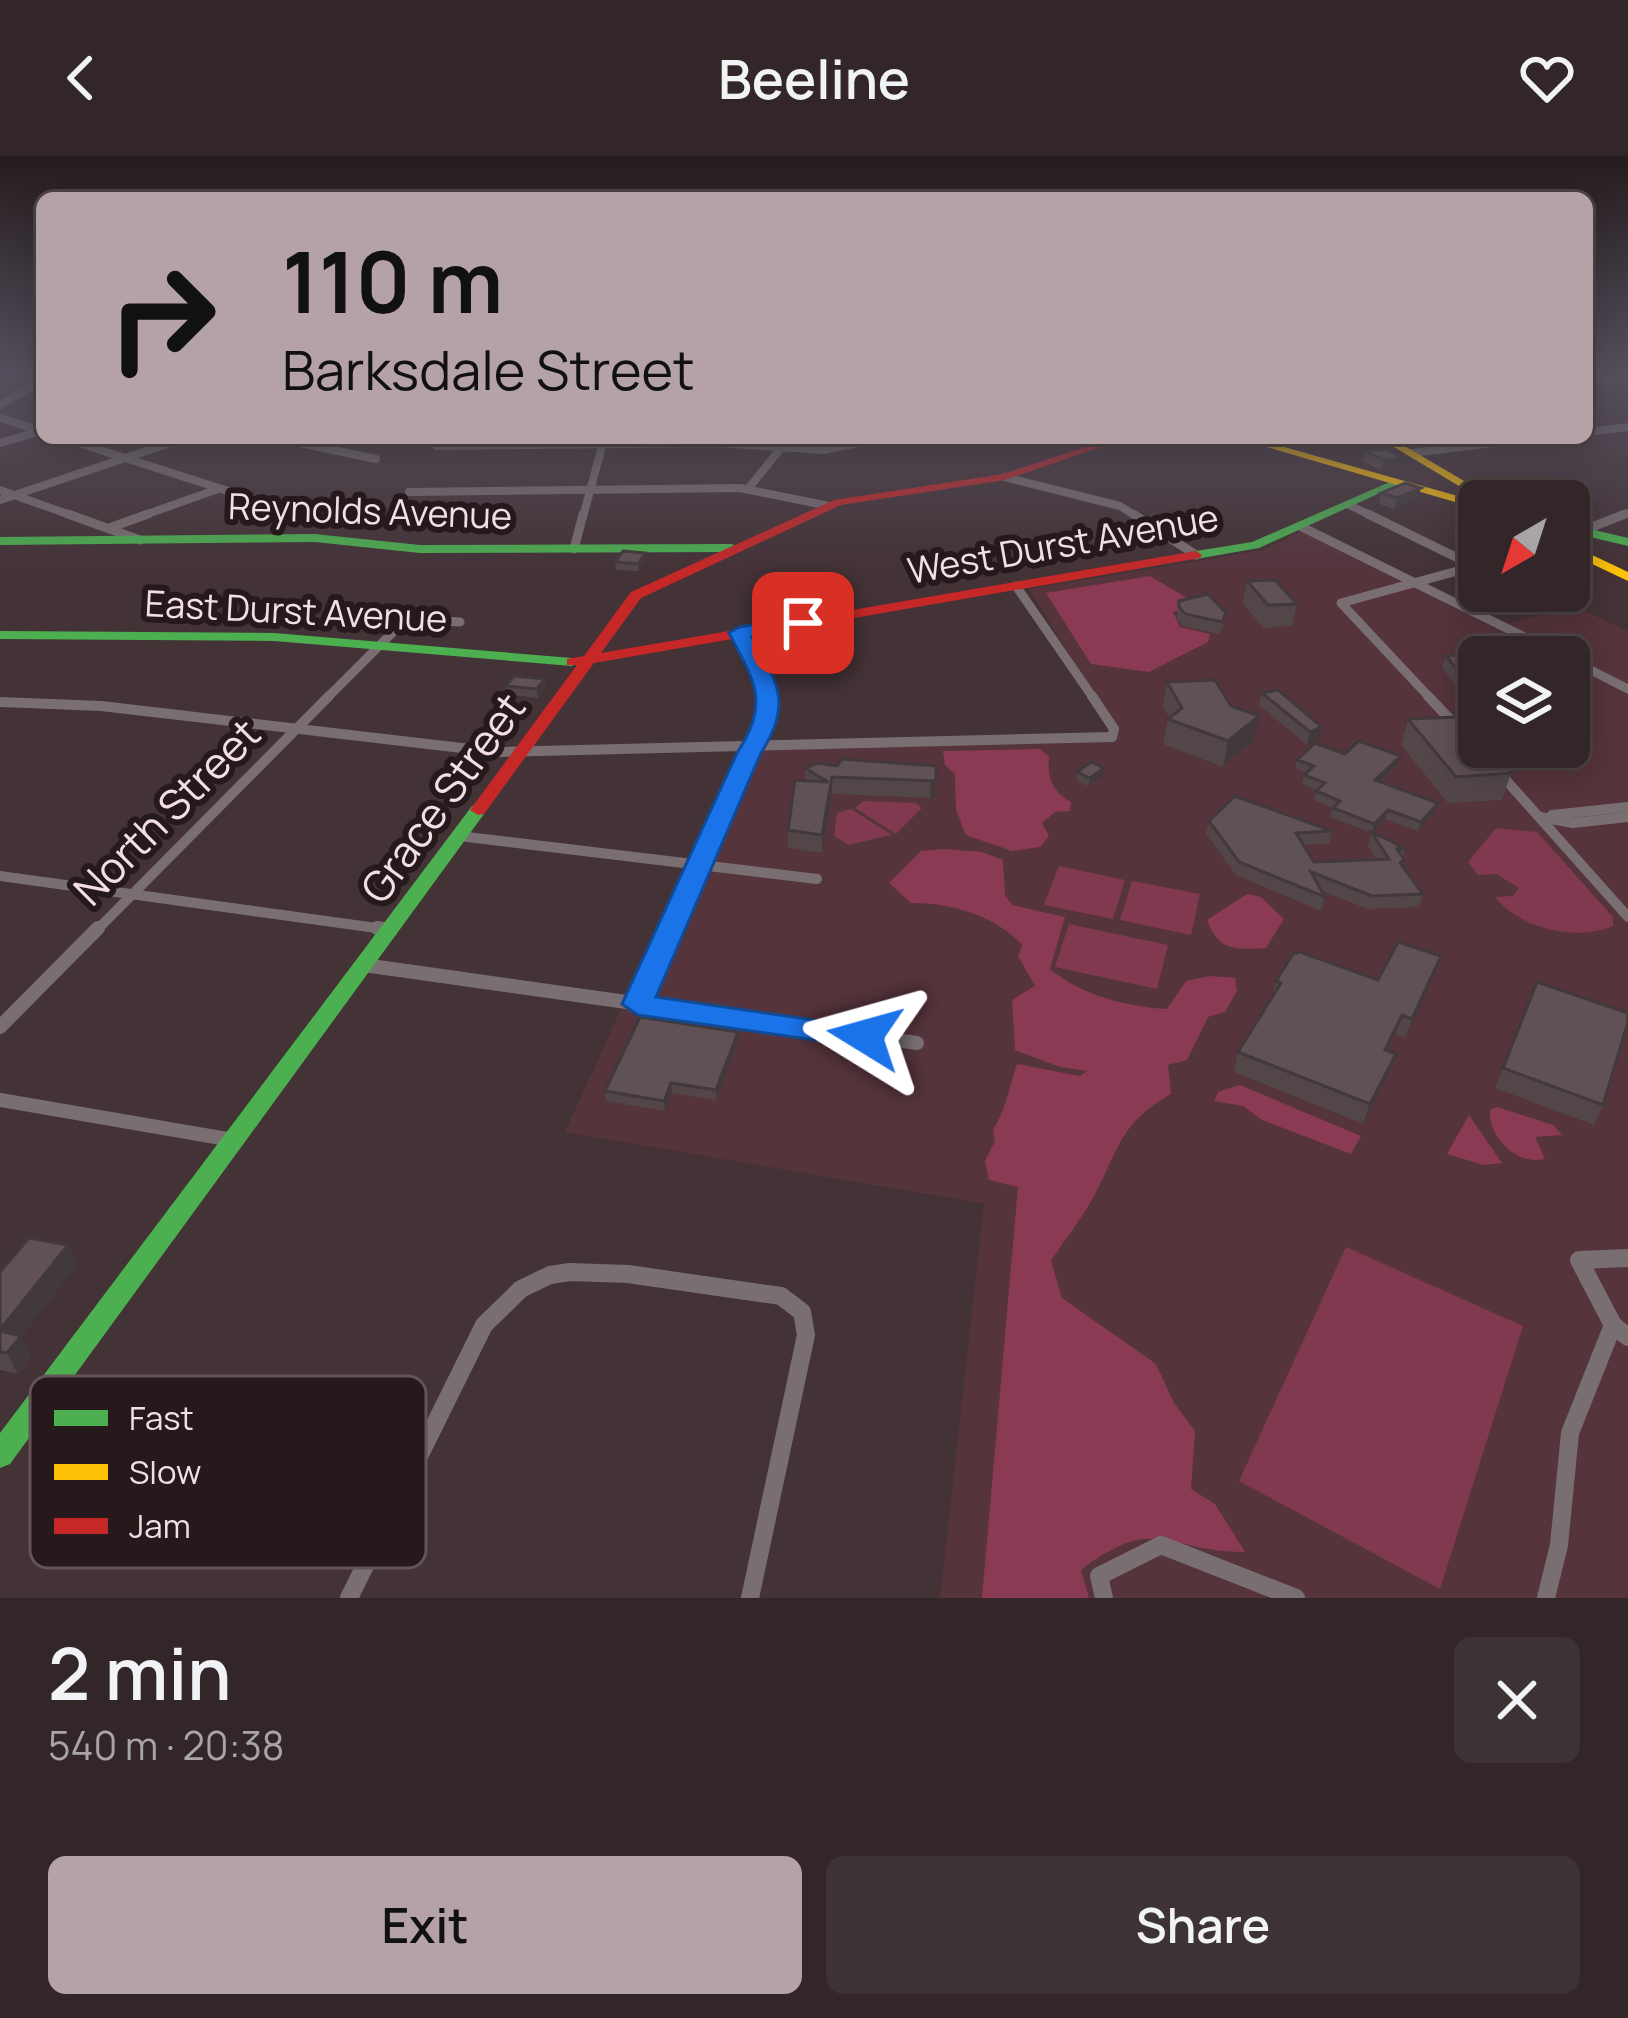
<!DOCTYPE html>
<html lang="en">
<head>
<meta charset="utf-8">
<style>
	:root { --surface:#322628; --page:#3d3234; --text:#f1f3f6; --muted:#a8a5a8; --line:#4d4345; --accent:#b5a2a6 }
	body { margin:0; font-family:Manrope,sans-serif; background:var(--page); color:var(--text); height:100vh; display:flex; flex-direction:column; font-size:45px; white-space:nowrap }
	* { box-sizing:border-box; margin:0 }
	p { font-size:39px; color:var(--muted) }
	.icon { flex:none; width:66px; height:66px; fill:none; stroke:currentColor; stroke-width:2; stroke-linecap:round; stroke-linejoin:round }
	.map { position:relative; height:1442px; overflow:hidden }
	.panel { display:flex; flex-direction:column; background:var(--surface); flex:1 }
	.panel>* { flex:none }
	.hud { position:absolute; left:36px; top:36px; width:1557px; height:252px; border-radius:18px; box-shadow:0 6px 30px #0003,0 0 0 3px var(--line); background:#b5a2a6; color:#111; overflow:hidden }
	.needle { width:78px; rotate:219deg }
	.fabs { position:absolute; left:1458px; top:324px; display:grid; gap:24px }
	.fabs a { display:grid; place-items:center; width:132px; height:132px; border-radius:18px; background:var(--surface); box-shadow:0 6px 30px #0003,0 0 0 3px var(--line); font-size:60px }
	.pin { position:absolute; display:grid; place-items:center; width:102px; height:102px; color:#fff; margin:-51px; border-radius:24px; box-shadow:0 6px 18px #0006 }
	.me { position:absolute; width:132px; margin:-66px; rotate:278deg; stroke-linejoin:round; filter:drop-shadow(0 0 9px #0008) }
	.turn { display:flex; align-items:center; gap:42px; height:252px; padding:0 48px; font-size:54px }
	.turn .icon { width:156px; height:156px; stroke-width:2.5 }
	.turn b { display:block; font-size:84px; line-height:102px }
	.round { display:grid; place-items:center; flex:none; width:126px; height:126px; border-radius:18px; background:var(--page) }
	.overview { display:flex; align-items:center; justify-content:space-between; height:204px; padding:0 48px }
	h1 { font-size:72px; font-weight:600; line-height:90px }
	.action { display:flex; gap:24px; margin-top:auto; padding:24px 48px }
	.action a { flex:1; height:138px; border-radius:18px; background:var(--accent); color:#111; font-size:48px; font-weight:600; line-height:138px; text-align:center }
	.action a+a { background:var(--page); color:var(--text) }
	header { display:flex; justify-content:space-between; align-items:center; height:156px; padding:0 48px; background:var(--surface); font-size:54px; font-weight:600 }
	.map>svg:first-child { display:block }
</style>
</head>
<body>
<header><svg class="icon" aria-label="back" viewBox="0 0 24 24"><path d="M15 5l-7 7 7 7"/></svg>Beeline<svg class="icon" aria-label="heart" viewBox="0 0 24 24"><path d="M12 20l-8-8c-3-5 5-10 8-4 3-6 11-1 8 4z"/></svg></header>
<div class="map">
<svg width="1628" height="1442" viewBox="0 0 1628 1442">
	<rect width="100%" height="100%" fill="#433236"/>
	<!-- built -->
	<path fill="#55343c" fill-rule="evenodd" d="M1303 375 1494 472 1572 449 1628 475V1442H940L984 1048 565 976 741 590 1116 576 1029 433 1264 394ZM1479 501H1569V591H1479Z"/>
	<!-- green -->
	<g fill="#80394e">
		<polygon points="863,645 916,647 922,652 896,678 855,652"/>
		<polygon points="851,653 892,679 848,689 834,680 837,657"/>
		<path d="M1496 672 1537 676 1613 761V770C1576 786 1519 772 1495 741L1513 740 1519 732 1496 718 1478 719 1468 706Z"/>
		<polygon points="1059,710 1125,724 1113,763 1044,749"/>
		<polygon points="1132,725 1200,738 1191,779 1120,764"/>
		<polygon points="1069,768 1168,789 1157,833 1055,811"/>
		<polygon points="1346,1091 1523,1170 1440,1433 1239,1325"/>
	</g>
	<!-- forest -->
	<g fill="#8b3a53">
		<polygon points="1150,420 1199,449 1173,456 1180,471 1210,478 1208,486 1149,516 1091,508 1046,437"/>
		<path d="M1040 593 1049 601C1047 622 1052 635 1071 646L1070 655 1055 656 1042 667 1049 680 1040 691 1012 695 966 679 956 654 955 618 945 609 943 595Z"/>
		<path d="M946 693 982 696 1003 704 1005 739 1012 749 1065 761 1050 813C1081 839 1127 851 1167 853L1186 825 1210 820 1235 822 1237 835 1225 856 1208 861 1187 904 1168 909 1171 938C1118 969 1120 992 1093 1042 1081 1064 1064 1084 1051 1105L1062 1142 1156 1208 1174 1247 1195 1275 1191 1333 1215 1348 1245 1396C1168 1397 1157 1356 1081 1414L1089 1442H982L1018 1031 989 1024 985 1005 995 985 993 974C1006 953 1009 932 1017 908L1080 920 1087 915 1060 911 1015 894 1012 844 1035 830 1018 800 1022 789C997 760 949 746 911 747L889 727 921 695Z"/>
		<path d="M1247 738 1261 741 1284 763 1266 792C1236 794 1218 795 1207 764Z"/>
		<polygon points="1240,929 1361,980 1351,998 1262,964 1243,950 1214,945 1218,936"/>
		<path d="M1497 951 1553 969 1562 979 1535 981 1545 1003C1517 1010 1488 981 1490 954Z"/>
		<polygon points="1469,959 1502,1007 1484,1009 1447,998"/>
	</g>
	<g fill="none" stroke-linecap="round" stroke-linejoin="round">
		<!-- street-far4 -->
		<g stroke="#796f72" stroke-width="8">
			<polyline points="1587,224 1628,223"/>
			<polyline points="0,249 42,225"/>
			<polyline points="0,262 42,275"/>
			<polyline points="1587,276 1628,271"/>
			<polyline points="63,282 278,351"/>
			<polyline points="276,282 376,303"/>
			<polyline points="0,287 41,275"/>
			<polyline points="437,290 718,287 823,294 884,282"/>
			<polyline points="1412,297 1533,282"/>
			<polyline points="1005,321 1120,350 1137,361"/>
			<polyline points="748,333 789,282"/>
			<polyline points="0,334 76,361"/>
			<polyline points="409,336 740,332 829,350"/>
			<polyline points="0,344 185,282"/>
			<polyline points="1349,349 1374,361"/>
			<polyline points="139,361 218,333"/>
			<polyline points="583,361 604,283"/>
			<polyline points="1617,361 1628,357"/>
		</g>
		<!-- street-far3 -->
		<g stroke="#796f72" stroke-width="9">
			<polyline points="68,358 140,384"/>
			<polyline points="1133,358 1196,399"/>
			<polyline points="1368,358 1472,409"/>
			<polyline points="1302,371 1565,501"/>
			<polyline points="109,372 148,358"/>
			<polyline points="1582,375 1625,358"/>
			<polyline points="574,393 583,358"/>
			<polyline points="1016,430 1094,543"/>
			<polyline points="348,459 460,466"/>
			<polyline points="739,477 765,520 768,543"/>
			<polyline points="1569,503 1628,533"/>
			<polyline points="326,543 405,464"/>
			<polyline points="1431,543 1341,447 1479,409"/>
		</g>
		<!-- street-far2 -->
		<g stroke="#796f72" stroke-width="10">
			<polyline points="1428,540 1459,573"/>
			<polyline points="0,546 101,550 496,596 1112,581 1114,573 1092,540"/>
			<polyline points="1497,614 1628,761"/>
			<polyline points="1552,659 1628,651"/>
			<polyline points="1540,661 1573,667 1628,661"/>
			<polyline points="459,680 817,723"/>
			<polyline points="0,720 391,774"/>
			<polyline points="96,775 329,540"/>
			<polyline points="672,775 770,562 767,540"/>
		</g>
		<!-- street-far1 -->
		<g stroke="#796f72" stroke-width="14">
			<polyline points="377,772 391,774"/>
			<polyline points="364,809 917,887"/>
			<polyline points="638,848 673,772"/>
			<polyline points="0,871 98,772"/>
			<polyline points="0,944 233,984"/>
		</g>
		<!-- street -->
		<g stroke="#796f72" stroke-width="18">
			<polyline points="1628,1102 1579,1104 1613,1169 1628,1181"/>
			<polyline points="349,1442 484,1169 521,1133 550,1119 570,1116 628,1118 781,1140 802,1156 806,1179 750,1442"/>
			<polyline points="1104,1442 1099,1420 1161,1389 1296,1442"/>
			<polyline points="1546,1442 1559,1389 1570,1277 1613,1169"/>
		</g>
		<!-- fast -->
		<g fill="#4caf50" fill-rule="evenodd">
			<polygon points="1392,325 1402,327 1259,392 1196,403 1190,399 1196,395 1252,386"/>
			<polygon points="1569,368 1628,382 1628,390 1569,376"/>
			<polygon points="315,378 420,389 732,388 738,392 732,396 420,397 315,386 0,389 0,381"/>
			<polygon points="0,475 274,477 572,502 579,506 572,510 274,485 0,483"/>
			<polygon points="478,649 486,654 484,658 10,1308 0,1312 0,1277 472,650"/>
		</g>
		<!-- slow -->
		<g fill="#ffc107" fill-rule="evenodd">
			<polygon points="1236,282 1252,282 1479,346 1479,353"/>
			<polygon points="1379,282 1391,282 1498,345 1484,345"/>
			<polygon points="1569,388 1628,416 1628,425 1569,397"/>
		</g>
		<!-- jam -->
		<polygon fill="#c62828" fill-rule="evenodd" points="1112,282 1127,282 1005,324 841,349 641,442 601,497 1196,395 1202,399 1200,402 594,507 484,658 478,659 470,654 577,509 567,509 567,503 584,500 631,436 834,344 1003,318"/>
	</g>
	<!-- wall -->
	<g fill="#524649">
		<polygon points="1365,295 1402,302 1400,312 1381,314 1362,305"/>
		<polygon points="1527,326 1593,341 1589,351 1569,355 1569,345 1543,345 1524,336"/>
		<polygon points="1381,337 1418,342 1394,353 1379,348"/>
		<polygon points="646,404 639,415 616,414 615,406"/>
		<polygon points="1247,425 1297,448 1292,470 1263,472 1243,447"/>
		<polygon points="1208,438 1224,468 1220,478 1183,470 1177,463 1179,445"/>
		<polygon points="1446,500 1479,501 1479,557 1442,512"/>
		<polygon points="1167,526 1254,585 1223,611 1163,588 1168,563 1170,562 1163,550"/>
		<polygon points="506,530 546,531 538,542 507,538"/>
		<polygon points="1262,537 1322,571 1319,584 1307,589 1259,549"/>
		<polygon points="1408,563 1511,617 1502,644 1448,647 1401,589"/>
		<polygon points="1345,598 1398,608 1380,626 1438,647 1435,656 1418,675 1385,663 1372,677 1330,661 1333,652 1314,644 1317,634 1302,628 1304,619 1307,617 1295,612 1297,604"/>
		<polygon points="837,610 936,610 935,642 832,638 822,697 788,692 788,674 805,624 805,612"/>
		<polygon points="1077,616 1103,621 1088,630 1076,624"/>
		<polygon points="1209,665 1332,675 1329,688 1304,689 1314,706 1377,704 1368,691 1372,677 1405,693 1402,709 1423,738 1419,751 1368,753 1322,735 1325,741 1321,755 1236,719 1206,678"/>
		<polygon points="1435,819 1405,882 1395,878 1387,895 1389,917 1363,968 1234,916 1238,896 1271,843 1276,825 1378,824"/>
		<polygon points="1537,826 1603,949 1594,969 1495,932"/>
		<polygon points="738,876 738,886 716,944 672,937 665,955 606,945 605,935"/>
		<polygon points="77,1109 21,1181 31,1200 18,1218 0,1214 0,1116"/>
	</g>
	<!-- shaded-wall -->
	<g fill="#42393c">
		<polygon points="1402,302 1400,312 1381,314 1384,304"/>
		<polygon points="1421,332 1418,342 1394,353 1397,342"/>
		<polygon points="1593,341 1589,351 1569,355 1569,345"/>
		<polygon points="645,397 646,404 639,415 638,408"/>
		<polygon points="545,523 546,531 538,542 537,533"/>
		<polygon points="1259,560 1254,585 1223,611 1228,585"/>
		<polygon points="1322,571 1319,584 1307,589 1310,576"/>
		<polygon points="1401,600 1398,608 1373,633 1375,624"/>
		<polygon points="1104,612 1103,621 1088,630 1090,622"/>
		<polygon points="832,621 832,638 822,697 822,679"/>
		<polygon points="936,625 935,642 930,643 931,626"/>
		<polygon points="1438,647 1435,656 1418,675 1421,666"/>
		<polygon points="1388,654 1385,663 1372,677 1374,668"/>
		<polygon points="1441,800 1435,819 1405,882 1412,863"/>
		<polygon points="1402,859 1395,878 1378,913 1385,894"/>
		<polygon points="738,876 738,886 716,944 716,934"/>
		<polygon points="1396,898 1389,917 1363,968 1370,948"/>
		<polygon points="671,927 672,937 665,955 664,945"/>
		<polygon points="68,1089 77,1109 21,1181 31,1200 18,1218 7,1197 0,1174"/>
	</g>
	<!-- building -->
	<g fill="#5f5155" stroke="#42393c" stroke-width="3">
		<polygon points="1388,293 1402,302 1384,304 1365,295"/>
		<polygon points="1550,322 1593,341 1569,345 1527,326"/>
		<polygon points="1405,327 1421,332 1397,342 1381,337"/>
		<polygon points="623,395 645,397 638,408 615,406"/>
		<polygon points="1275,424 1297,448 1268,449 1247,425"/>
		<polygon points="1208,438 1226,457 1222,466 1185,458 1179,451 1179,445"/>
		<polygon points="1532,495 1539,501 1479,501 1479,508 1476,508 1479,511 1479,540 1446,500"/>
		<polygon points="514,520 545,523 537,533 506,530"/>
		<polygon points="1215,524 1231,550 1259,560 1228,585 1168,563 1182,552 1167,526"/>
		<polygon points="1278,534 1322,571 1310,576 1262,537"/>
		<polygon points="1457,561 1479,584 1479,591 1486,591 1511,617 1456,621 1408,563"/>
		<polygon points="1359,585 1401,600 1375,624 1438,647 1421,666 1388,654 1374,668 1333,652 1340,645 1316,635 1325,627 1304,619 1314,610 1297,604 1315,587 1345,598"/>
		<polygon points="842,603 936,610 936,625 832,621 822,679 788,674 795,624 828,626 805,612 817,607 837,610"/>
		<polygon points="1091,606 1104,612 1090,622 1077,616"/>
		<polygon points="1235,640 1332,675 1296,677 1314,706 1389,703 1372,677 1387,683 1405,693 1397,693 1404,703 1400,707 1423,738 1372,740 1311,716 1325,741 1239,706 1209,665"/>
		<polygon points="1398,786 1441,800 1412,863 1402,859 1385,894 1396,898 1370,948 1238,896 1281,827 1276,825 1293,798 1300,796 1378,824"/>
		<polygon points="1537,826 1628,857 1628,866 1603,949 1503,912"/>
		<polygon points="640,861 738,876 716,934 671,927 664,945 605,935"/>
		<polygon points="29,1082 68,1089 0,1174 0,1116"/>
		<polygon points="0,1175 21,1180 7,1197 0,1196"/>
	</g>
	<!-- sky -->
	<linearGradient id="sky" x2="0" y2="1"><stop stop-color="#251c1e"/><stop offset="0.52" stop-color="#554f5d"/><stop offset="1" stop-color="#554f5d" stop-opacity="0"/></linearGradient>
	<rect width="1628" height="418" fill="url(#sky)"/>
	<!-- route -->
	<path fill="#1a73e8" stroke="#114b97" stroke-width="3" d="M803 461 810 462V471L752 481C779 529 792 547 761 597L656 841 876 873 881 880 876 888 865 891 638 859 622 848 737 597C770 546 755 527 729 477L739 471Z"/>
	<g text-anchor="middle" stroke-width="12" stroke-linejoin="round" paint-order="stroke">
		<!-- far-street labels -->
		<g font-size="36" fill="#f3dfe3" stroke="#26191c">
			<text transform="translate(370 355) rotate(2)" y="13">Reynolds Avenue</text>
			<text transform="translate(1063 388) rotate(-10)" y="13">West Durst Avenue</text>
			<text transform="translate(296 455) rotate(3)" y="13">East Durst Avenue</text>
		</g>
		<!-- street labels -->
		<g font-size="42" fill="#f3dfe3" stroke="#26191c">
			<text transform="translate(443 642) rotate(-54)" y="15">Grace Street</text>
			<text transform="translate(167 656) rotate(-45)" y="15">North Street</text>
		</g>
	</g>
	<!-- legend -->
	<rect x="30" y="1220" width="396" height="192" rx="18" fill="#26191c" stroke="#645458" stroke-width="3"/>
	<rect x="54" y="1254" width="54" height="16" fill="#4caf50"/>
	<rect x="54" y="1308" width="54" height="16" fill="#ffc107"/>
	<rect x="54" y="1362" width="54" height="16" fill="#c62828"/>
	<g font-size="33" fill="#f3dfe3">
		<text x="129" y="1274">Fast</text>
		<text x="129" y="1328">Slow</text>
		<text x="129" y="1382">Jam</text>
	</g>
</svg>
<div class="fabs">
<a><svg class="needle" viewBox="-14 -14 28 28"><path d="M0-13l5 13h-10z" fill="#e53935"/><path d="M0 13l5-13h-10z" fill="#a8a5a8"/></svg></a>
<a><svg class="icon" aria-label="layers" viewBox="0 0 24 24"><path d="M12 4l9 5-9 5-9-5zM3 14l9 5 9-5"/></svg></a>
</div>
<div class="pin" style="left:803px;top:467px;background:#d93025"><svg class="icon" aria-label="arrive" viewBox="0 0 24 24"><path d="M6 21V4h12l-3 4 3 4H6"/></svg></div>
<svg class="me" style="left:865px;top:880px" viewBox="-20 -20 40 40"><path d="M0-17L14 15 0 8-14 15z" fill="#1a73e8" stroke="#fff" stroke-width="4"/></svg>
<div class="hud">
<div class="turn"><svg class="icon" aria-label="right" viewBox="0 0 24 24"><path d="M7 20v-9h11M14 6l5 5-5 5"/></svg><div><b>110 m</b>Barksdale Street</div></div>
</div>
</div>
<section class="panel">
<div class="overview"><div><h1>2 min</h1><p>540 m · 20:38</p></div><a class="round"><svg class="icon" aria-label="close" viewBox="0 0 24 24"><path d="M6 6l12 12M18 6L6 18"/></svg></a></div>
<div class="action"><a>Exit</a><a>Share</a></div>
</section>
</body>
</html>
